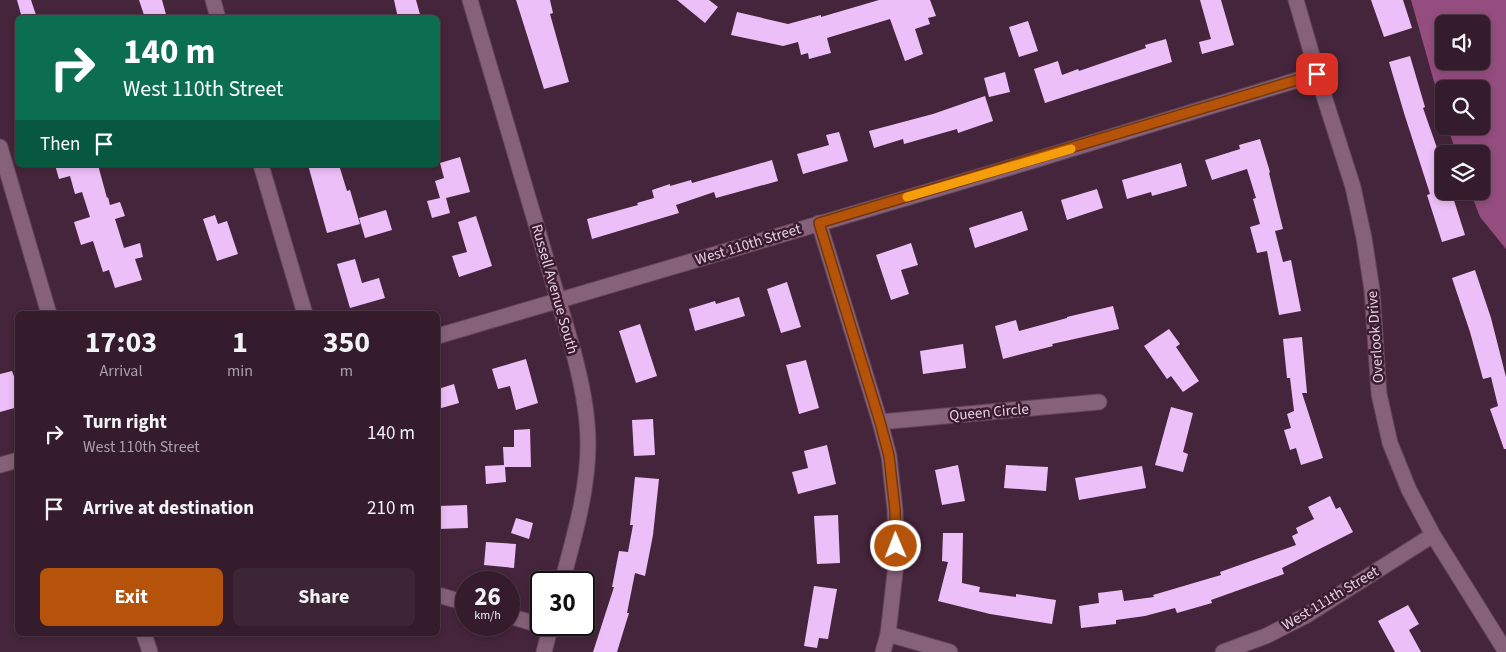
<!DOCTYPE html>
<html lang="en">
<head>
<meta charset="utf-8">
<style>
	:root { --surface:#341c2c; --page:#3c2534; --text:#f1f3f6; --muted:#a9a1a9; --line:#4e3a48; --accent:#b45309 }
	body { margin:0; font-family:"Source Sans 3",sans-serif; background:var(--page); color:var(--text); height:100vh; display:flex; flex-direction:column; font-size:19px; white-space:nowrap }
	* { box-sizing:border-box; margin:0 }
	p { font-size:16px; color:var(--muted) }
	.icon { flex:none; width:28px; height:28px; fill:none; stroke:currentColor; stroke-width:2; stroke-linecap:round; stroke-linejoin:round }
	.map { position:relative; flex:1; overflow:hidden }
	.side { position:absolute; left:15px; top:311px; width:425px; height:325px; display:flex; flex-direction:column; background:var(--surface); border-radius:8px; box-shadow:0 2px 8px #0003,0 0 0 1px var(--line) }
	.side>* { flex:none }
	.guide { position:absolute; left:15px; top:15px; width:425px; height:152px; border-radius:8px; box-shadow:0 2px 8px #0003,0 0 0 1px var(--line); background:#0b6e4f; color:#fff; overflow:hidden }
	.controls { position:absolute; left:1435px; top:15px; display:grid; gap:10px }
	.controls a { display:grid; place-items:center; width:55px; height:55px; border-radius:8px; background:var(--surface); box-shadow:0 2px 8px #0003,0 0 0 1px var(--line); font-size:25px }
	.speed { position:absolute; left:455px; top:571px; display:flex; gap:10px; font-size:25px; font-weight:700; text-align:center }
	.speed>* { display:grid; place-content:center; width:65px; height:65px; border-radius:50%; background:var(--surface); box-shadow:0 2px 8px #0003,0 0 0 1px var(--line); line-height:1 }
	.speed small { font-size:12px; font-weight:400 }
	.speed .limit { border:2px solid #111; border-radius:8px; background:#fff; color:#111 }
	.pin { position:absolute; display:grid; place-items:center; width:42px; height:42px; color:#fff; margin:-21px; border-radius:10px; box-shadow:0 2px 8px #0006 }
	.me { position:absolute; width:55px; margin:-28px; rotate:359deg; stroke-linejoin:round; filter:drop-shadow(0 0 4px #0008) }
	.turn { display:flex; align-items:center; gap:18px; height:105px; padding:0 25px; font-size:22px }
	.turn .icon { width:65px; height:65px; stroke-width:2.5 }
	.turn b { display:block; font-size:35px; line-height:42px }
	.then { display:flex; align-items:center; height:48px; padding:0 25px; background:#0003; gap:10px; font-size:19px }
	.eta { display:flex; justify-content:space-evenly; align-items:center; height:85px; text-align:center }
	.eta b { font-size:30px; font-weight:700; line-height:35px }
	.action { display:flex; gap:10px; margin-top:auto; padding:10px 25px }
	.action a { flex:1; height:58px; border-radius:8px; background:var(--accent); color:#fff; font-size:20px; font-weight:700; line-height:58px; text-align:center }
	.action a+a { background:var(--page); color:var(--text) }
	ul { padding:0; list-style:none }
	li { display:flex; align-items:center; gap:15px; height:75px; padding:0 25px }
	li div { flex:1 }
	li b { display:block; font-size:19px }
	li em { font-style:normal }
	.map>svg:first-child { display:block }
</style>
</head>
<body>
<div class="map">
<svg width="1506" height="652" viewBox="0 0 1506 652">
	<rect width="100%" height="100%" fill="#45253b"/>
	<!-- forest -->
	<path fill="#944d7f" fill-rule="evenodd" d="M1411 0H1506V249L1480 217 1470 191H1481V154H1457L1447 126H1481V89H1444V117ZM1444 24H1481V61H1444Z"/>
	<!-- building -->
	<g fill="#edbff8">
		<polygon points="17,0 31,0 37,18 22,18"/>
		<polygon points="139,0 162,0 167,18 145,18"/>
		<polygon points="394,0 416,0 421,18 398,18"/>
		<polygon points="516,0 550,0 553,13 550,14 569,82 544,89"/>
		<polygon points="677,0 709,0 718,7 705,23"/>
		<polygon points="879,0 930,0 936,16 928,18 930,24 915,29 923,54 905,61 890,19 827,38 831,53 809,59 808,53 801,55 798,42 783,46 731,35 737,12 788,24 821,15 821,17"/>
		<polygon points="1200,0 1221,0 1234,45 1202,54 1199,42 1211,39"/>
		<polygon points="1371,0 1403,0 1412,28 1384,37"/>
		<polygon points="1028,21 1038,51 1019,57 1009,27"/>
		<polygon points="1166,39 1172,62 1045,103 1034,69 1058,61 1062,75 1078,69 1079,71 1146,48 1145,45"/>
		<polygon points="1410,56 1425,107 1423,108 1444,168 1444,191 1451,191 1465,235 1442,242 1427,195 1430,194 1404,113 1389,62"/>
		<polygon points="1005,72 1010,92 989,97 984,78"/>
		<polygon points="985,96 993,121 958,133 957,129 904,144 903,139 874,148 869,131 933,114"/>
		<polygon points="839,132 848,161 803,174 797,154 829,145 826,135"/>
		<polygon points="1260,139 1270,172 1269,173 1283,229 1275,231 1283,262 1291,260 1301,311 1279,315 1267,251 1257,253 1250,227 1260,224 1253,199 1256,198 1247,169 1212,180 1205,160 1240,149 1239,145"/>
		<polygon points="460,157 470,192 446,198 450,213 432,218 427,201 440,198 435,181 444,178 440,163"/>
		<polygon points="772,160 778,181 716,198 714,192 676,205 679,213 592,239 587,219 638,205 637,203 654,198 652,190 670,184 670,186 691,180 692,183"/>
		<polygon points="1181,163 1187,186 1152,196 1151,192 1127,199 1122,180"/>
		<polygon points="55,165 98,165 107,198 108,197 110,205 120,202 125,216 115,219 124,248 140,243 143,257 135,259 142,280 115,288 109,270 103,272 93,241 81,245 74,222 90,217 82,192 75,194 70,176 59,179"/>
		<polygon points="308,165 339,165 347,191 350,190 360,224 327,233"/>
		<polygon points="1097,189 1103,208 1067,220 1061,200"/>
		<polygon points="386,210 392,230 365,238 359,218"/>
		<polygon points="1022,211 1028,230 975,248 969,228"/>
		<polygon points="215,215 218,224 227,221 238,254 217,261 203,219"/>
		<polygon points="476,216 492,266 459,277 452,256 467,252 458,222"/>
		<polygon points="911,243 918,265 901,270 909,294 891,300 876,255"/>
		<polygon points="355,259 362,283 379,278 385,298 350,308 337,264"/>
		<polygon points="1475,270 1491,318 1506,377 1506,449 1504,449 1490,409 1498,406 1491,377 1483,379 1470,332 1452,278"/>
		<polygon points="787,282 801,327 781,333 767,289"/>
		<polygon points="739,297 745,316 695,331 689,309 715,301 716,304"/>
		<polygon points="1113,306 1119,329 1052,344 1053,346 1003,359 995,326 1016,320 1019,331 1067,318 1067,317"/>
		<polygon points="640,324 657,376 636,383 619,331"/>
		<polygon points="1169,329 1180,344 1176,347 1199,381 1183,392 1171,376 1167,379 1144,346"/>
		<polygon points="1302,337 1307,393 1302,393 1323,458 1301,465 1296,448 1290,450 1284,430 1291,428 1287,414 1294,411 1290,378 1287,378 1283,339"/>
		<polygon points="963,344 966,368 923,374 920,351"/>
		<polygon points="526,359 538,403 516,410 510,386 498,389 492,369"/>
		<polygon points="806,360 819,408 799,414 786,365"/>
		<polygon points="12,371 18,388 18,407 0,412 0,374"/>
		<polygon points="454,384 459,403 438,409 438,389"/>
		<polygon points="1171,407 1193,413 1183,452 1188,454 1183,472 1155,465"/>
		<polygon points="653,419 655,455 634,456 632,420"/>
		<polygon points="530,429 531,467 505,467 506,482 486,484 485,466 504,465 503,447 514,447 514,430"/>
		<polygon points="827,445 836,484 798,494 792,472 808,468 804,451"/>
		<polygon points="958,465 965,501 942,505 935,470"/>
		<polygon points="1006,465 1048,467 1046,491 1004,488"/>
		<polygon points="1142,466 1146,488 1079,500 1075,478"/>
		<polygon points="635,477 659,479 653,535 645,576 635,573 627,613 629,613 617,652 593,652 614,587 612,587 619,551 628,552 633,525 630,525"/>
		<polygon points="1330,496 1336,509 1340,507 1353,532 1282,568 1284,574 1211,600 1212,603 1177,613 1175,608 1145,616 1116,620 1116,624 1081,628 1079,606 1099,603 1098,593 1122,590 1124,601 1154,597 1153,595 1221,575 1220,572 1296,545 1292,536 1298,533 1296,528 1314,519 1308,507"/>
		<polygon points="467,505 468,528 438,529 438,506"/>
		<polygon points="838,515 840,563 817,564 814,516"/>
		<polygon points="516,518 533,523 529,539 511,533"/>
		<polygon points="943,533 963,533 962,583 980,587 979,592 1016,597 1016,594 1056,600 1052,624 990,614 938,601 948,562 942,561"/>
		<polygon points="486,542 516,544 514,568 484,565"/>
		<polygon points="814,586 837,589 828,639 819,638 817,648 804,646"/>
		<polygon points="1408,605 1419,624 1409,630 1421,652 1395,652 1378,621"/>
	</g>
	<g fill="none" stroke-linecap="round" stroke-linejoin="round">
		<defs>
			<g id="minor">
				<polyline points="213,0 218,18"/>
				<path d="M470 0 573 350C581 381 588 412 588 444 588 491 574 537 562 582"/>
				<polyline points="1296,0 1323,93 1353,187 1364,238 1372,290 1379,394 1390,443 1409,490 1433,535 1506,652"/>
				<polyline points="0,147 49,314"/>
				<polyline points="261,165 305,314"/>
				<polyline points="819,223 880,422 889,456 895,510 896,564 888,634 883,652"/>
				<polyline points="438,336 1025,163 1317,74"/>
				<polyline points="880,422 1099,402"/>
				<polyline points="0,465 18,460"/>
				<polyline points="438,595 466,603"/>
				<polyline points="509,616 550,628"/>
				<polyline points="144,634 150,652"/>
				<polyline points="888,634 950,652"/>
				<polyline points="544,652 551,625"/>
				<polyline points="1223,652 1266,636 1307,615 1433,535"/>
			</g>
		</defs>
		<!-- minor casing -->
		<use href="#minor" stroke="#604457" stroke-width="17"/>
		<!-- minor -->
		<use href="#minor" stroke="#86617a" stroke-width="15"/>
	</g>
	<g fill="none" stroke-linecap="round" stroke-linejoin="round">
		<defs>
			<polyline id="route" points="896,546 895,510 889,456 880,422 819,223 1317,74"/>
		</defs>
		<!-- route casing -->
		<use href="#route" stroke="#753606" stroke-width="12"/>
		<!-- route -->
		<use href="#route" stroke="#b45309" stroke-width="9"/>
		<!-- slow -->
		<polyline stroke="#f59e0b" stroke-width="9" points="907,197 1071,149"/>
	</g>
	<g text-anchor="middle" stroke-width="5" stroke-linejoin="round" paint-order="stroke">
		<!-- street labels -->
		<g font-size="15" fill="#e7d2df" stroke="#3a1b31">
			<text transform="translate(748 244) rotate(-17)" y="5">West 110th Street</text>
			<text transform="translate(555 289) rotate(74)" y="5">Russell Avenue South</text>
			<text transform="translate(1375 337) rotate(-94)" y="5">Overlook Drive</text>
			<text transform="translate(989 412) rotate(-5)" y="5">Queen Circle</text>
			<text transform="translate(1330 598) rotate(-31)" y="5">West 111th Street</text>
		</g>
	</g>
</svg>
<div class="controls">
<a><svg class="icon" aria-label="sound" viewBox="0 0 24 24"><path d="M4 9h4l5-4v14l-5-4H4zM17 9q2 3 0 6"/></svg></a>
<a><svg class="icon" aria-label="search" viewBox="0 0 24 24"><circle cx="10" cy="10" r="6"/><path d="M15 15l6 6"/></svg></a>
<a><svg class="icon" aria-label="layers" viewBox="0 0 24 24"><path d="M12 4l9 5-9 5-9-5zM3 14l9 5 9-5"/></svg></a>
</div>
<div class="speed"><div>26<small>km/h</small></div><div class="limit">30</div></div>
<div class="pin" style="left:1317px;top:74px;background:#d93025"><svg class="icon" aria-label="arrive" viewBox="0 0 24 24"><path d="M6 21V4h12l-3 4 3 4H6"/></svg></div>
<svg class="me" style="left:896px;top:546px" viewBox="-20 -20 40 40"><circle r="17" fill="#b45309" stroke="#fff" stroke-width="3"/><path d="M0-11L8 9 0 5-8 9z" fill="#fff"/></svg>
<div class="guide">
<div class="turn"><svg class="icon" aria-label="right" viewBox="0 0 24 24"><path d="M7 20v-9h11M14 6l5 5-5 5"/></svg><div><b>140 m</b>West 110th Street</div></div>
<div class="then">Then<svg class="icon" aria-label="arrive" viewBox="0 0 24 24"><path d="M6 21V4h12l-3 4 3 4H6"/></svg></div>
</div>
<section class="side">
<div class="eta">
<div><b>17:03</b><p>Arrival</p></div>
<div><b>1</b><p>min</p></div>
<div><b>350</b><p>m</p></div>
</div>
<ul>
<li><svg class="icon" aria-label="right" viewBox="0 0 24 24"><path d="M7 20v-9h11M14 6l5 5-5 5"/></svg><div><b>Turn right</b><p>West 110th Street</p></div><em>140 m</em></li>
<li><svg class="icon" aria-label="arrive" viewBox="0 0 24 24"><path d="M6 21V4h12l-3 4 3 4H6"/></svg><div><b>Arrive at destination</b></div><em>210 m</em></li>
</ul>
<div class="action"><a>Exit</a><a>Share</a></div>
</section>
</div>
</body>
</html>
